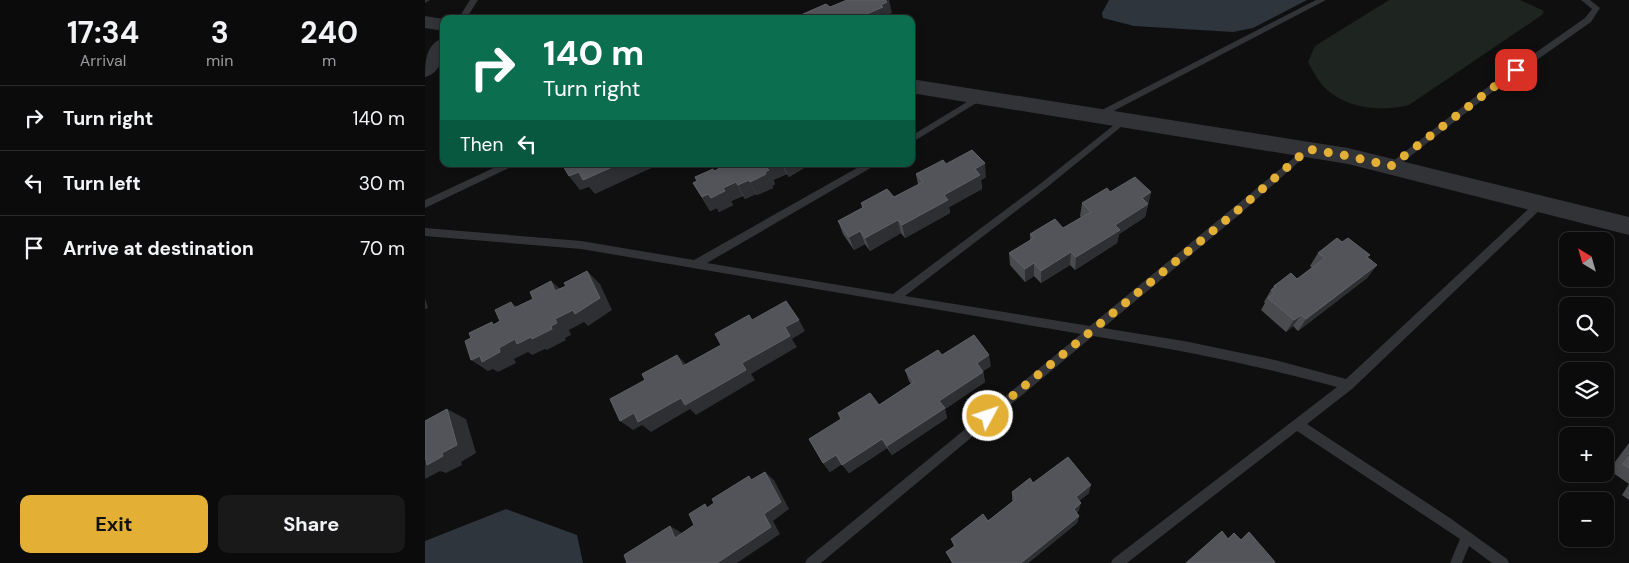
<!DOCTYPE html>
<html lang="en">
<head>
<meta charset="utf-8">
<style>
	:root { --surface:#0b0b0c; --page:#19191a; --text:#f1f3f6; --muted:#9a9b9d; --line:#2b2b2d; --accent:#e3af34 }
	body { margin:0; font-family:"DM Sans",sans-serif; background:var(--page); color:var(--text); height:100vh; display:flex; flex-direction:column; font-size:19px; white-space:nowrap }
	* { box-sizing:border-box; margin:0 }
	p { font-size:16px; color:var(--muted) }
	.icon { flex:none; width:28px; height:28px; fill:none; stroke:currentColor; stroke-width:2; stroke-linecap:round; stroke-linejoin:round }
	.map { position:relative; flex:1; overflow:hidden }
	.drawer { display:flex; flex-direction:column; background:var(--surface); width:425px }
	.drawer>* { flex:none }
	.hud { position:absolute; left:15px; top:15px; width:475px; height:152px; border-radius:10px; box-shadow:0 2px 8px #0003,0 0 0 1px var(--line); background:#0b6e4f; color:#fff; overflow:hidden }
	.needle { width:32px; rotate:323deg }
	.tools { position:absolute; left:1134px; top:232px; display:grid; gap:10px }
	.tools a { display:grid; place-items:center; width:55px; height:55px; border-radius:10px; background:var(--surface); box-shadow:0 2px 8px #0003,0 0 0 1px var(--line); font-size:25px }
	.pin { position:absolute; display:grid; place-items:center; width:42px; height:42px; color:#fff; margin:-21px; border-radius:10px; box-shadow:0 2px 8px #0006 }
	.me { position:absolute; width:55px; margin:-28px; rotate:50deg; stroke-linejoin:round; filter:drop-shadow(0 0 4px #0008) }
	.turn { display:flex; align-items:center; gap:18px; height:105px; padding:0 20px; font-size:22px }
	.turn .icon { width:65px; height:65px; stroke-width:2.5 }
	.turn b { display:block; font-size:35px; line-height:42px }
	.then { display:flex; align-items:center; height:48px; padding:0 20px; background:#0003; gap:10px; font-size:19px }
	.eta { display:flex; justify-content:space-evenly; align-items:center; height:85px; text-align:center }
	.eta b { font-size:30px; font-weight:700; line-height:35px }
	.primary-button { display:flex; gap:10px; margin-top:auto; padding:10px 20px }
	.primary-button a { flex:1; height:58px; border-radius:10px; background:var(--accent); color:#111; font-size:20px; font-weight:700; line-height:58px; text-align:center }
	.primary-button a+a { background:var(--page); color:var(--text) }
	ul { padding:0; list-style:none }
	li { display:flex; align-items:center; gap:15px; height:65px; padding:0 20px; border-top:1px solid var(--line) }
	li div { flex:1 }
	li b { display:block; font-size:19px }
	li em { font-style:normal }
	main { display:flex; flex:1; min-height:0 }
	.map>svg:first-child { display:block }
</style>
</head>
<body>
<main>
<section class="drawer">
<div class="eta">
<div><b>17:34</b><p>Arrival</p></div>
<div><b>3</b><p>min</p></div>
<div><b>240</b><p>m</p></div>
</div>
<ul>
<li><svg class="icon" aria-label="right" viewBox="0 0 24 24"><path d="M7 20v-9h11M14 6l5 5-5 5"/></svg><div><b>Turn right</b></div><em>140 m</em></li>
<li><svg class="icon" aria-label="left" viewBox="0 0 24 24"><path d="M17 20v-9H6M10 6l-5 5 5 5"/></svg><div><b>Turn left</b></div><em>30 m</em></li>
<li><svg class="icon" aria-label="arrive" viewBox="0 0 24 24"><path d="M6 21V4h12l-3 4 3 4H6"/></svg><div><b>Arrive at destination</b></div><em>70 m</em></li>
</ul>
<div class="primary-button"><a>Exit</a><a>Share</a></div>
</section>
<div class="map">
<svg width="1204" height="563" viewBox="0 0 1204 563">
	<rect width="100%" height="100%" fill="#0f0f10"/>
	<!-- green -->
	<path fill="#1e241f" d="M964 0H1095L1119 11 1117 15 984 105C956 112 922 109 900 88 893 81 888 71 883 62L890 46Z"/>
	<!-- water -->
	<g fill="#2e353c">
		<polygon points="684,0 882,0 828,28 808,32 709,26 678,18 677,13"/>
		<polygon points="81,509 152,535 158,563 0,563 0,541"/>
	</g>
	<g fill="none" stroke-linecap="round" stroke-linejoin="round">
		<!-- service -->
		<g fill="#323337" fill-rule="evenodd">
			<polygon points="0,0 5,0 0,3"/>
			<polygon points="45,0 53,0 41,19 33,19"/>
			<polygon points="891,0 901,0 675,118 672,119 668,116 669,114"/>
			<polygon points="1156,0 1165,0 1175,8 1166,22 1079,83 969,169 963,169 962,167 963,165 1073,79 1160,18 1167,9"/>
			<polygon points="555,94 559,97 558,99 486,143 486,136"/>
			<path d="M699 117 702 118V122L621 188 480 296 665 326 883 146 886 147 887 149 886 151 815 214 678 328 759 341 850 360 921 379 1112 201H1118L1120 204 1118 207 927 389 882 424 1025 518 1082 559 1084 563H1067L1044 546 1037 563H1025L1035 539 872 431 702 563H686L688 559 912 387C831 365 751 349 668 336L396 563H380L382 559 656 334 156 249 0 236V228L156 241 269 260 439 164H450L449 166 282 263 468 294 615 184Z"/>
			<polygon points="77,164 89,164 88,166 0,208 0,200"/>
		</g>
		<!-- tertiary -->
		<g fill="#323337" fill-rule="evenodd">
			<polygon points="0,16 19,19 19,31 0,28"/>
			<path d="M19 38C19 54 18 72 0 77 0 61 1 43 19 38Z"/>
			<polygon points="486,79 923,148 1204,217 1204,235 923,164 486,93"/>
		</g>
	</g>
	<!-- wall -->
	<g fill="#4a4b4f">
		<polygon points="290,164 381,164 382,166 364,177 362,174 348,180 350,184 347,186 348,188 332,195 331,194 320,199 318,196 306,201 308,205 294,212 292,208 285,211 268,183 293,169"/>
		<polygon points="521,164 561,177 556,180 557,189 524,207 525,213 480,238 476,233 445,251 440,244 429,250 418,234 413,221 437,208 436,203 469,197 493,185 491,174"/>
		<polygon points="685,192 726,192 720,217 694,234 692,243 650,270 645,265 616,283 609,276 600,282 585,265 584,253 605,240 605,234 638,228 656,217 655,216 657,203"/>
		<polygon points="917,242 943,258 952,265 942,278 873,331 868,326 861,332 836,310 840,303 839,302 846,290 849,286 872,279 887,268 885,266 893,253"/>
		<polygon points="517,355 566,366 558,371 560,382 520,409 522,418 467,455 462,448 424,473 417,464 405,472 398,463 454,405 486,384 484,381 480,370"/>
		<polygon points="1204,443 1204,500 1197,495 1204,484 1184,470"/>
		<polygon points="608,483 664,493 654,501 654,510 651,513 654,516 652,523 603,563 527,563 521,552 529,546 526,539 563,521 588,501 587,500 587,492"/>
	</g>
	<!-- shaded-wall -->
	<g fill="#2e2f32">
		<polygon points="460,0 464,0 467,13 465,14 465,17 461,19 430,19 456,5"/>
		<polygon points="560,163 561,177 556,180 557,189 524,207 525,213 480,238 477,225 519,195 550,169"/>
		<polygon points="194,164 235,164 170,194 164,187 155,190 144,176 154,172"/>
		<polygon points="348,164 357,164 362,174 348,180 350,184 347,186 348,188 332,195 325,182 340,172 341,167"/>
		<polygon points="358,164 381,164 382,166 364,177"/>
		<polygon points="324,180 331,194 320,199 313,185"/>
		<polygon points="311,182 318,196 306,201 308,205 294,212 292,208 285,211 277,197"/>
		<polygon points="726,192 720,217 694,234 692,243 650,270 651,257 717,198"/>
		<polygon points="473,220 476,233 445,251 440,238"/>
		<polygon points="435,231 440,244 429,250 424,237"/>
		<polygon points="646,252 645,265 616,283 616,271"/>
		<polygon points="609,263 609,276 600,282 600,269"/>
		<polygon points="952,265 942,278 873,331 881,319"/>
		<polygon points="162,271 175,284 187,310 163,326 159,322 144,330 146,335 140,338 141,340 122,350 120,349 107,355 103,352 89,359 91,363 73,372 68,369 63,371 46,360 90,339 126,326 130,319"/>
		<polygon points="126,281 140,293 130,291"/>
		<polygon points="0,298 3,308 0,309"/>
		<polygon points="86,302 101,314 89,308"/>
		<polygon points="876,315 868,326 861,332 869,320"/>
		<polygon points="374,320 380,331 367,339 372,347 326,374 330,380 271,415 265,409 226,432 217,425 208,430 195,421 209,413 317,363 360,327"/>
		<polygon points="252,355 263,366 258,366"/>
		<polygon points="564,355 566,366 553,374 552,363"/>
		<polygon points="558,372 560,382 520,409 522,418 467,455 462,446 514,401"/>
		<polygon points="22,409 41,419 51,453 36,462 37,465 21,473 15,471 0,479 0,460 17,453"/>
		<polygon points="457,439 462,448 424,473 417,465"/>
		<polygon points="411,455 418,463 405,472 398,463"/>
		<polygon points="340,472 349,480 364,509 348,521 355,534 312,563 292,563 339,514"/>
		<polygon points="666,485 664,493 650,504 651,497"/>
		<polygon points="656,503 654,510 647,516 649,509"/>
		<polygon points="654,516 652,523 603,563 596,563"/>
		<polygon points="245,526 257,533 250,538"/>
	</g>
	<!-- building -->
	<g fill="#53545a" stroke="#5f6167">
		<polygon points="422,0 460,0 462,2 456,5 458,7 430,19 377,19 381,17 378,14 401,4 405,7"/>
		<polygon points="547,150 560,163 550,169 555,175 519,195 523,200 477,225 473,220 440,238 435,231 424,237 413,221 439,207 436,203 462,189 469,197 498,182 491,174 518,160 521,164"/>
		<polygon points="137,164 194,164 158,180 154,172 144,176"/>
		<polygon points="291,164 348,164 341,167 344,170 340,172 341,174 325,182 324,180 313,185 311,182 298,188 300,191 286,198 283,194 277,197 268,183 272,181 270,177 288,169 289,171 294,169"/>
		<polygon points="710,177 726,192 717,198 723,204 690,225 695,230 651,257 646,252 616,271 609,263 600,269 584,253 609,238 605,234 630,219 638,228 666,212 657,203 682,188 685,192"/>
		<polygon points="912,238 917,242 923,238 945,255 942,257 952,265 881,319 876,315 869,320 843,298 849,293 846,290 851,287 849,286 866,273 872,279 900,258 893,253"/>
		<polygon points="162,271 175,298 150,314 148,310 130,319 132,323 126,326 127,329 107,339 106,337 92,344 90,339 74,348 75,352 57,362 55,356 46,360 40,341 46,338 44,333 67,322 68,325 75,321 70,310 86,302 89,308 108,299 105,292 126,281 130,291 141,286 139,283"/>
		<polygon points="361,301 374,320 360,327 365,336 317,363 321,370 260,405 256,398 213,422 209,413 195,421 185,399 220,380 217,374 252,355 258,366 296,345 290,334 324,315 327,320"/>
		<polygon points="549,335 564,355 552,363 558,372 514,401 520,408 462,446 457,439 417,465 411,455 398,463 384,439 416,419 413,413 445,393 454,405 489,382 480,370 513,350 517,355"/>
		<polygon points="22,409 32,445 17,453 18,456 2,465 1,459 0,460 0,421"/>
		<polygon points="1204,456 1204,468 1198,464"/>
		<polygon points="643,457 666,485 651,497 656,503 649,509 654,516 596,563 528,563 521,552 530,546 526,539 558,514 563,521 591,499 587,492 605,478 608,483"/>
		<polygon points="340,472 356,502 339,514 346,527 292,563 202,563 199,555 245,526 250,538 269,525 264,514 280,504 282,508 289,503 287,499 324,476 326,480"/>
		<polygon points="797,531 803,539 809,533 816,540 824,532 850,562 849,563 761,563"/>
	</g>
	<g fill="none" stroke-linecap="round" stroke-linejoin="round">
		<!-- route -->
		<polyline stroke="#e3af34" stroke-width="9" stroke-dasharray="0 16.2" points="563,416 812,211 883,149 923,156 966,166 1091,70"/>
	</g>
</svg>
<div class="tools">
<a><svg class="needle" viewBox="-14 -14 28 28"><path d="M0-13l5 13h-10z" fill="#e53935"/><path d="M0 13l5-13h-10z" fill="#9a9b9d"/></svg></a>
<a><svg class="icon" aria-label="search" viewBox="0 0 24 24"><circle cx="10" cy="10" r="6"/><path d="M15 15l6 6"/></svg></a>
<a><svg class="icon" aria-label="layers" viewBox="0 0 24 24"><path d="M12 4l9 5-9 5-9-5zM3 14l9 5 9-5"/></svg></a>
<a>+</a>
<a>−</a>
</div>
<div class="pin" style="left:1091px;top:70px;background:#d93025"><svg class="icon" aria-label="arrive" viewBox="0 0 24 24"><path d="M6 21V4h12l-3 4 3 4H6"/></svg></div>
<svg class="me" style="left:563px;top:416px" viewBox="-20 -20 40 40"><circle r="17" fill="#e3af34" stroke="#fff" stroke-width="3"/><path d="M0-11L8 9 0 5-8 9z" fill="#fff"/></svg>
<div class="hud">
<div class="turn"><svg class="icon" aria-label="right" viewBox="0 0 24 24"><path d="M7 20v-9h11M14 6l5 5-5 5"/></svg><div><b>140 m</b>Turn right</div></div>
<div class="then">Then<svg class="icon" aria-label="left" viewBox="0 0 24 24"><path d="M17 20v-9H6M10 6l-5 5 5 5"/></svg></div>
</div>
</div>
</main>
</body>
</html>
